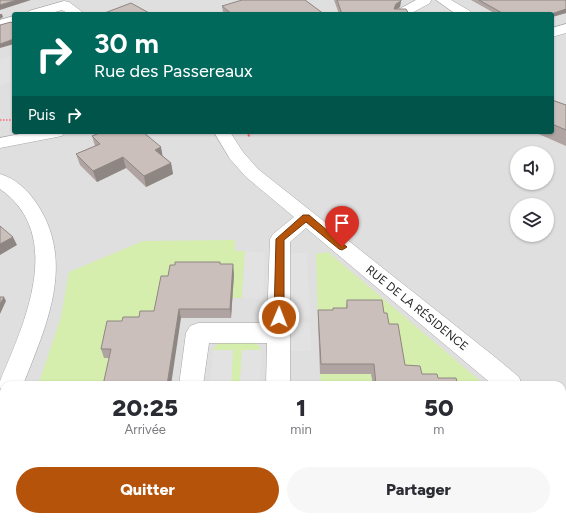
<!DOCTYPE html>
<html lang="fr">
<head>
<meta charset="utf-8">
<style>
	:root { --surface:#fff; --page:#f7f7f7; --text:#2b2b33; --muted:#7c7c81; --accent:#b45309 }
	body { margin:0; font-family:Figtree,sans-serif; background:var(--page); color:var(--text); height:100vh; display:flex; flex-direction:column; font-size:15px; white-space:nowrap }
	* { box-sizing:border-box; margin:0 }
	p { font-size:13px; color:var(--muted) }
	.icon { flex:none; width:22px; height:22px; fill:none; stroke:currentColor; stroke-width:2; stroke-linecap:round; stroke-linejoin:round }
	.map { position:relative; flex:1; overflow:hidden }
	.details { position:absolute; left:0px; top:381px; width:566px; height:140px; display:flex; flex-direction:column; background:var(--surface); border-radius:12px 12px 0 0; box-shadow:0 1px 3px #0004 }
	.details>* { flex:none }
	.banner { position:absolute; left:12px; top:12px; width:542px; height:122px; border-radius:4px; box-shadow:0 1px 3px #0004; background:#00695c; color:#fff; overflow:hidden }
	.controls { position:absolute; left:510px; top:146px; display:grid; gap:8px }
	.controls a { display:grid; place-items:center; width:44px; height:44px; border-radius:50%; background:var(--surface); box-shadow:0 1px 3px #0004; font-size:20px }
	.pin { position:absolute; display:grid; place-items:center; width:34px; height:34px; color:#fff; margin:-41px -17px; border-radius:50% 50% 50% 0; rotate:-45deg; box-shadow:0 0 4px #0007 }
	.pin .icon { rotate:45deg }
	.me { position:absolute; width:44px; margin:-22px; rotate:1deg; stroke-linejoin:round; filter:drop-shadow(0 0 3px #0008) }
	.turn { display:flex; align-items:center; gap:14px; height:84px; padding:0 16px; font-size:18px }
	.turn .icon { width:52px; height:52px; stroke-width:2.5 }
	.turn b { display:block; font-size:28px; line-height:34px }
	.then { display:flex; align-items:center; height:38px; padding:0 16px; background:#0003; gap:8px; font-size:15px }
	.eta { display:flex; justify-content:space-evenly; align-items:center; height:68px; text-align:center }
	.eta b { font-size:24px; font-weight:800; line-height:28px }
	.primary-button { display:flex; gap:8px; margin-top:auto; padding:8px 16px }
	.primary-button a { flex:1; height:46px; border-radius:24px; background:var(--accent); color:#fff; font-size:16px; font-weight:800; line-height:46px; text-align:center }
	.primary-button a+a { background:var(--page); color:var(--text) }
	.map>svg:first-child { display:block }
</style>
</head>
<body>
<div class="map">
<svg width="566" height="521" viewBox="0 0 566 521">
	<rect width="100%" height="100%" fill="#f2ede8"/>
	<!-- residential -->
	<path fill="#e0dfdf" fill-rule="evenodd" d="M0 0H566V521H0ZM14 14H552V132H14ZM517 153H547V183H517ZM517 205H547V235H517ZM4 385H562V517H4Z"/>
	<!-- grass -->
	<g fill="#d6eead">
		<polygon points="235,240 235,251 245,251 242,298 232,298 234,274 157,321 105,358 115,358 112,385 38,385 61,317 69,272 143,241"/>
		<polygon points="328,252 485,385 433,385 332,321 318,321 316,254"/>
		<polygon points="222,342 252,342 257,343 261,350 242,350 240,385 231,385 233,350 213,350 217,344"/>
		<polygon points="367,364 384,385 321,385 320,374 352,374"/>
		<polygon points="4,481 4,517 149,517 148,521 0,521 0,493"/>
		<polygon points="437,517 543,517 544,521 438,521"/>
	</g>
	<!-- parking -->
	<g fill="#e2e2e2">
		<polygon points="14,55 14,80 0,85 0,60"/>
		<polygon points="245,251 265,252 263,299 242,298"/>
		<polygon points="287,253 307,253 310,317 289,317"/>
		<polygon points="288,323 310,323 311,351 289,351"/>
		<polygon points="213,350 233,350 231,385 210,385"/>
		<polygon points="242,350 261,350 260,385 240,385"/>
	</g>
	<g fill="none" stroke-linecap="round" stroke-linejoin="round">
		<defs>
			<g id="street">
				<polygon points="416,0 431,0 430,3 410,14 394,14 396,11"/>
				<polygon points="436,0 451,0 470,11 472,14 456,14"/>
				<polygon points="64,1 69,2 85,14 69,14 62,10 48,14 27,14 29,11"/>
				<polygon points="14,16 14,24 0,28 0,20"/>
				<polygon points="566,24 566,33 552,37 552,28"/>
				<polygon points="30,132 64,132 62,136 0,148 0,138"/>
				<polygon points="214,132 230,132 243,152 258,169 495,357 519,377 522,385 493,385 306,228 290,242 290,385 266,385 267,343 209,343 203,385 179,385 186,333 190,326 198,323 267,323 270,239 273,234 294,217 246,177 230,159"/>
				<path d="M0 174C15 178 29 191 37 204 76 263 46 326 23 385H4V425L0 427V395L4 393 0 388V381C24 324 66 235 0 189Z"/>
				<rect x="562" y="442" width="4" height="26"/>
				<polygon points="562,492 566,493 566,521 552,521 551,517 562,517"/>
				<rect x="279" y="517" width="30" height="4"/>
				<polygon points="381,517 411,517 412,521 382,521"/>
			</g>
		</defs>
		<!-- street casing -->
		<use href="#street" stroke="#a6a6a6" stroke-width="1"/>
		<!-- path-far1 -->
		<polyline stroke="#ff6c73" stroke-width="1.5" stroke-dasharray="1.5 1.5" stroke-linecap="butt" points="0,120 14,120"/>
		<!-- path -->
		<polyline stroke="#ff6c73" stroke-width="2.5" stroke-dasharray="2 2" stroke-linecap="butt" points="248,136 253,132"/>
		<!-- street -->
		<use href="#street" fill="#fff" fill-rule="evenodd"/>
	</g>
	<!-- wall -->
	<g fill="#afa4a1">
		<polygon points="334,0 401,0 401,1 400,7 397,9 409,14 339,14"/>
		<polygon points="471,0 566,0 566,13 552,17 552,14 496,14"/>
		<polygon points="222,6 324,14 225,14 223,12"/>
		<polygon points="552,100 566,105 566,146 534,132 552,132"/>
		<polygon points="92,136 163,156 171,163 173,174 146,187 126,168 97,182 80,165 76,154 95,146"/>
		<polygon points="220,264 234,274 231,318 181,318 109,358 104,358 101,349 122,321 139,317 154,311 168,276"/>
		<polygon points="347,300 384,313 389,324 405,365 422,374 438,378 458,385 373,385 371,374 320,374 318,321 318,310 333,310 333,308 346,308"/>
	</g>
	<!-- shaded-wall -->
	<g fill="#8e8683">
		<polygon points="17,0 31,0 0,10 0,5"/>
		<polygon points="401,1 400,7 395,10 394,9 396,4"/>
		<polygon points="566,9 566,13 552,17 552,14"/>
		<polygon points="0,14 2,14 3,17 0,19"/>
		<polygon points="14,39 14,44 0,48 0,44"/>
		<polygon points="161,147 163,158 155,150"/>
		<polygon points="123,157 126,168 97,182 93,171"/>
		<polygon points="171,163 173,174 146,187 144,176"/>
		<polygon points="13,237 17,245 0,255 0,244"/>
		<polygon points="233,264 234,274 231,318 230,309"/>
		<polygon points="4,297 6,301 0,314 0,304"/>
		<polygon points="179,309 181,318 171,385 167,385"/>
	</g>
	<!-- building -->
	<g fill="#cbbfbb" stroke="#8e8683">
		<polygon points="0,0 17,0 0,5"/>
		<polygon points="242,0 305,0 324,14 232,14 222,6"/>
		<polygon points="337,0 401,0 401,1 396,4 394,9 406,9 409,14 342,14"/>
		<polygon points="479,0 566,0 566,9 551,14 504,14"/>
		<polygon points="131,3 151,14 102,14"/>
		<polygon points="11,22 14,25 14,39 0,44 0,25"/>
		<polygon points="552,100 566,105 566,130 552,124"/>
		<polygon points="102,132 143,132 161,147 155,150 171,163 144,176 123,157 93,171 76,154 100,144 92,136"/>
		<polygon points="0,226 13,237 0,244"/>
		<polygon points="175,262 220,262 220,264 233,264 230,309 179,309 167,385 103,385 111,349 101,349 107,321 122,321 123,317 139,317 140,311 154,311 161,276 168,276 170,265 175,265"/>
		<polygon points="0,297 4,297 0,304"/>
		<polygon points="347,300 382,300 384,313 387,313 389,324 398,324 405,365 420,366 422,374 437,374 438,378 456,378 458,385 376,385 374,364 321,364 318,310 333,310 333,308 347,308"/>
	</g>
	<!-- route -->
	<polygon fill="#b45309" stroke="#753606" points="303,215 309,215 347,247 342,250 339,249 306,222 284,240 284,317 283,320 276,320 274,317 276,239"/>
	<g text-anchor="middle" stroke-width="3" stroke-linejoin="round" paint-order="stroke">
		<!-- street labels -->
		<g font-size="12" fill="#222" stroke="#fff">
			<text transform="translate(417 308) rotate(39)" y="4">RUE DE LA RÉSIDENCE</text>
		</g>
	</g>
</svg>
<div class="controls">
<a><svg class="icon" aria-label="sound" viewBox="0 0 24 24"><path d="M4 9h4l5-4v14l-5-4H4zM17 9q2 3 0 6"/></svg></a>
<a><svg class="icon" aria-label="layers" viewBox="0 0 24 24"><path d="M12 4l9 5-9 5-9-5zM3 14l9 5 9-5"/></svg></a>
</div>
<div class="pin" style="left:342px;top:247px;background:#d93025"><svg class="icon" aria-label="arrive" viewBox="0 0 24 24"><path d="M6 21V4h12l-3 4 3 4H6"/></svg></div>
<svg class="me" style="left:279px;top:317px" viewBox="-20 -20 40 40"><circle r="17" fill="#b45309" stroke="#fff" stroke-width="3"/><path d="M0-11L8 9 0 5-8 9z" fill="#fff"/></svg>
<div class="banner">
<div class="turn"><svg class="icon" aria-label="right" viewBox="0 0 24 24"><path d="M7 20v-9h11M14 6l5 5-5 5"/></svg><div><b>30 m</b>Rue des Passereaux</div></div>
<div class="then">Puis<svg class="icon" aria-label="right" viewBox="0 0 24 24"><path d="M7 20v-9h11M14 6l5 5-5 5"/></svg></div>
</div>
<section class="details">
<div class="eta">
<div><b>20:25</b><p>Arrivée</p></div>
<div><b>1</b><p>min</p></div>
<div><b>50</b><p>m</p></div>
</div>
<div class="primary-button"><a>Quitter</a><a>Partager</a></div>
</section>
</div>
</body>
</html>
